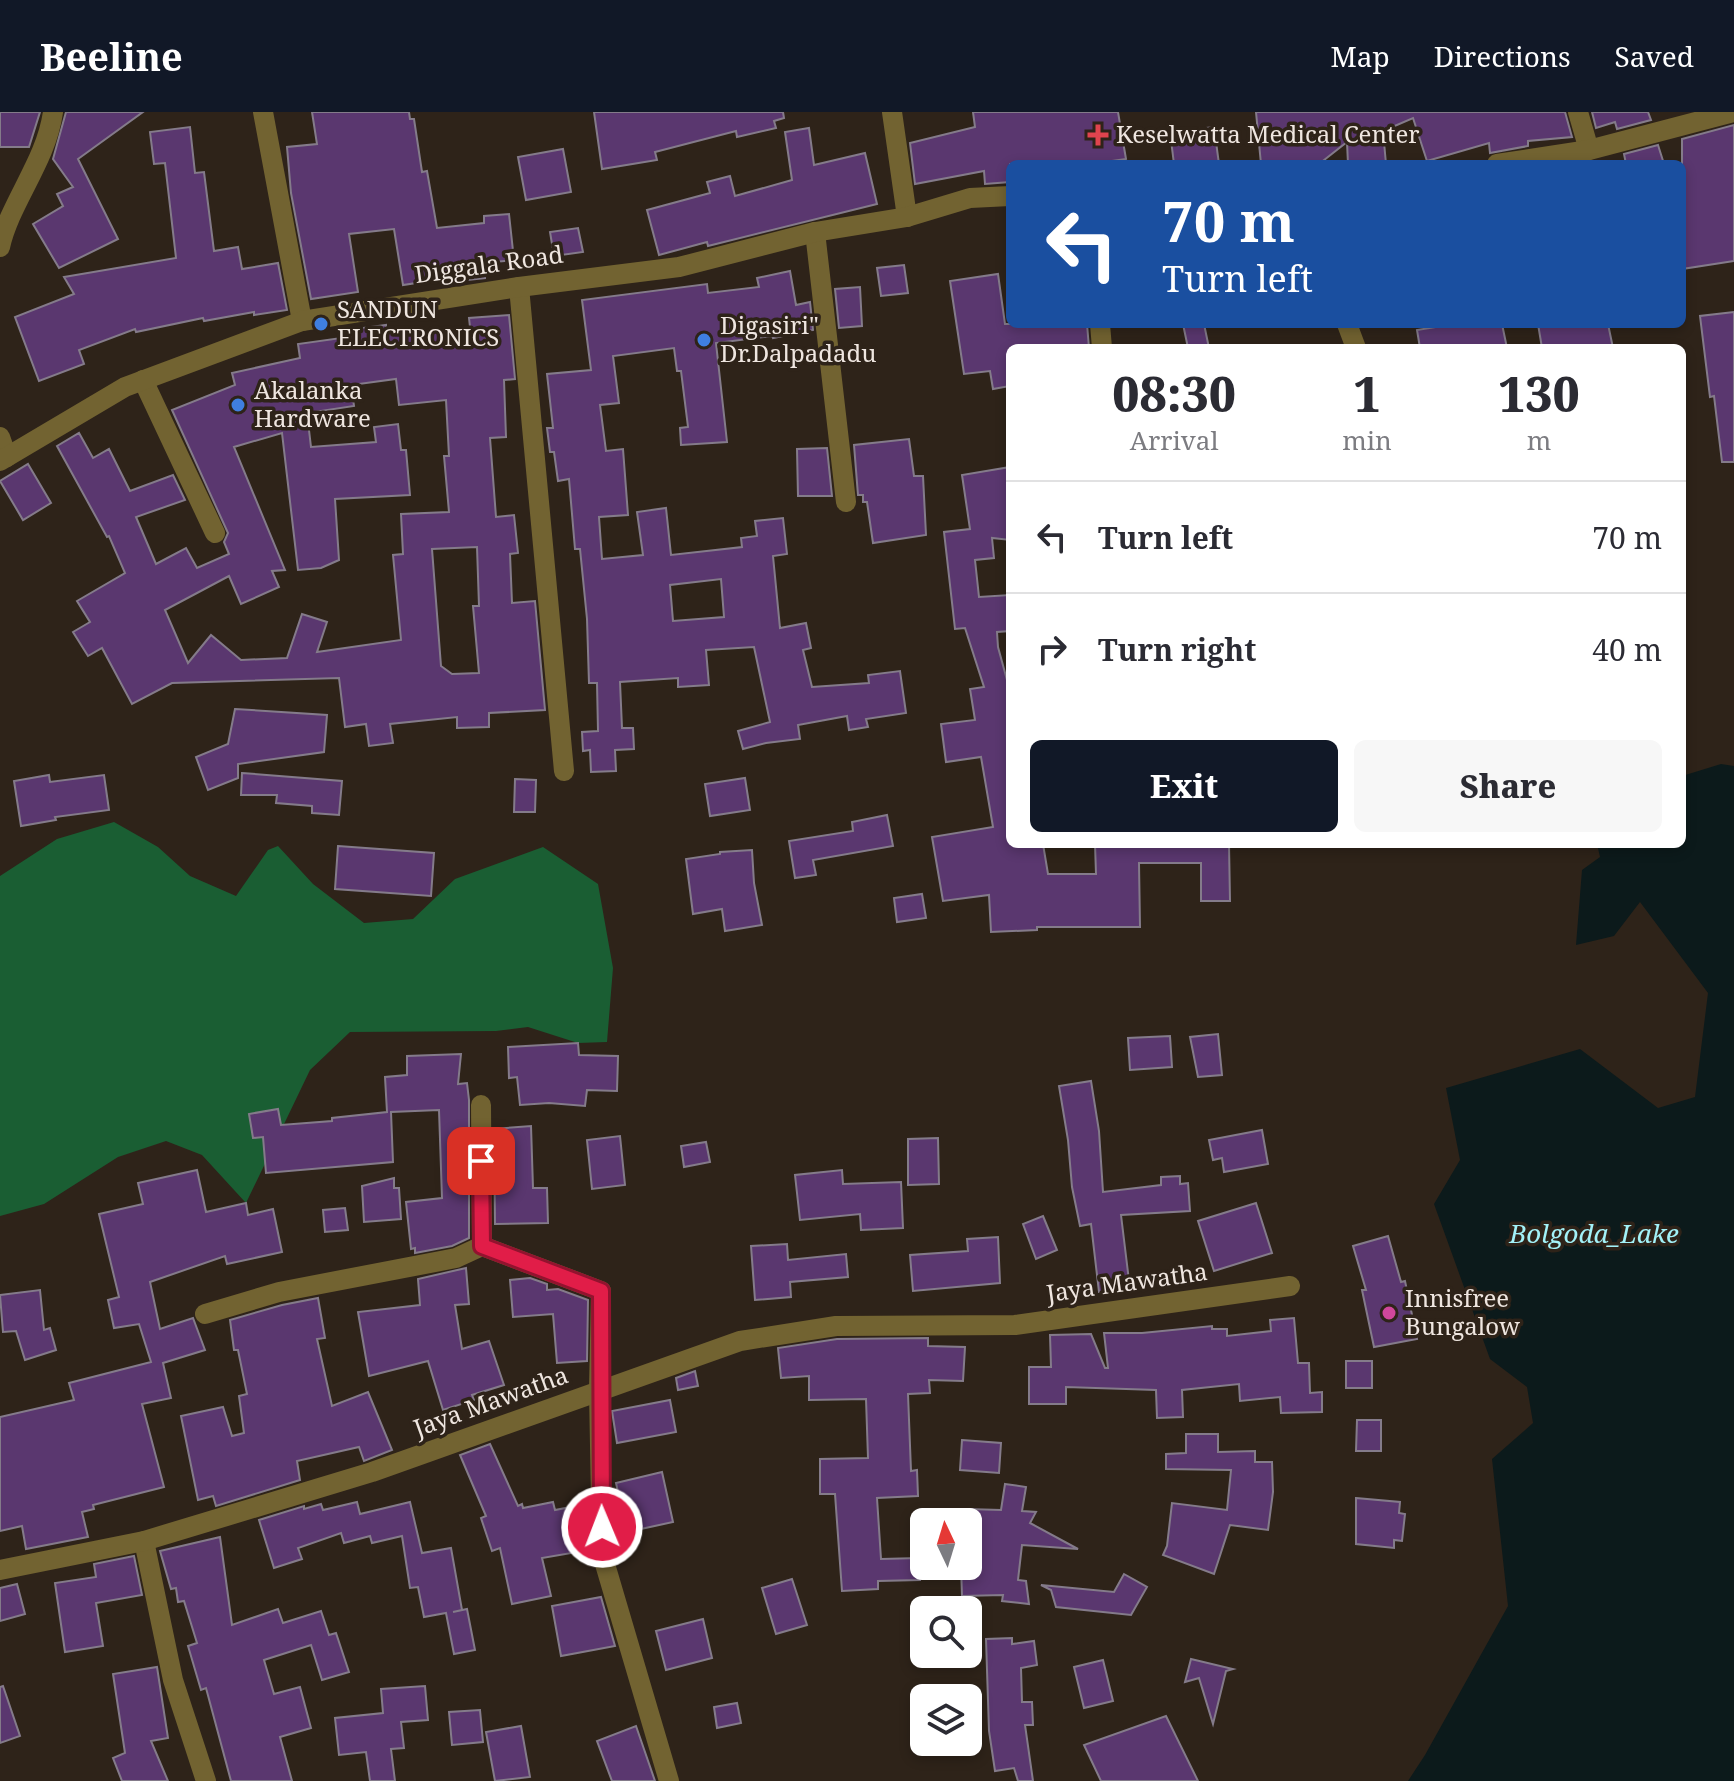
<!DOCTYPE html>
<html lang="en">
<head>
<meta charset="utf-8">
<style>
	:root { --surface:#fff; --page:#f7f7f7; --text:#2b2b33; --muted:#7c7c81; --line:#e1e1e2; --accent:#111827 }
	body { margin:0; font-family:"Noto Serif",serif; background:var(--page); color:var(--text); height:100vh; display:flex; flex-direction:column; font-size:30px; white-space:nowrap }
	* { box-sizing:border-box; margin:0 }
	p { font-size:26px; color:var(--muted) }
	.icon { flex:none; width:44px; height:44px; fill:none; stroke:currentColor; stroke-width:2; stroke-linecap:round; stroke-linejoin:round }
	.map { position:relative; flex:1; overflow:hidden }
	.drawer { position:absolute; left:1006px; top:232px; width:680px; height:504px; display:flex; flex-direction:column; background:var(--surface); border-radius:12px; box-shadow:0 4px 12px #0003 }
	.drawer>* { flex:none }
	.guide { position:absolute; left:1006px; top:48px; width:680px; height:168px; border-radius:12px; box-shadow:0 4px 12px #0003; background:#1a4fa0; color:#fff; overflow:hidden }
	.needle { width:52px; rotate:356deg }
	.fabs { position:absolute; left:910px; top:1396px; display:grid; gap:16px }
	.fabs a { display:grid; place-items:center; width:72px; height:72px; border-radius:12px; background:var(--surface); box-shadow:0 4px 12px #0003; font-size:40px }
	.pin { position:absolute; display:grid; place-items:center; width:68px; height:68px; color:#fff; margin:-34px; border-radius:16px; box-shadow:0 4px 12px #0006 }
	.me { position:absolute; width:88px; margin:-44px; rotate:359deg; stroke-linejoin:round; filter:drop-shadow(0 0 6px #0008) }
	.turn { display:flex; align-items:center; gap:28px; height:168px; padding:0 24px; font-size:36px }
	.turn .icon { width:104px; height:104px; stroke-width:2.5 }
	.turn b { display:block; font-size:56px; line-height:68px }
	.eta { display:flex; justify-content:space-evenly; align-items:center; height:136px; text-align:center }
	.eta b { font-size:48px; font-weight:800; line-height:56px }
	.primary-button { display:flex; gap:16px; margin-top:auto; padding:16px 24px }
	.primary-button a { flex:1; height:92px; border-radius:12px; background:var(--accent); color:#fff; font-size:32px; font-weight:800; line-height:92px; text-align:center }
	.primary-button a+a { background:var(--page); color:var(--text) }
	ul { padding:0; list-style:none }
	li { display:flex; align-items:center; gap:24px; height:112px; padding:0 24px; border-top:2px solid var(--line) }
	li div { flex:1 }
	li b { display:block; font-size:30px }
	li em { font-style:normal }
	header { display:flex; align-items:center; gap:48px; box-sizing:border-box; height:112px; padding:0 40px; background:var(--accent); color:#fff }
	header strong { font-size:38px }
	nav { display:flex; gap:44px; margin-inline-start:auto; font-size:28px }
	.map>svg:first-child { display:block }
</style>
</head>
<body>
<header>
<strong>Beeline</strong>
<nav><a>Map</a><a>Directions</a><a>Saved</a></nav>
</header>
<div class="map">
<svg width="1734" height="1669" viewBox="0 0 1734 1669">
	<rect width="100%" height="100%" fill="#2e2319"/>
	<!-- forest -->
	<polygon fill="#1a5e33" points="114,710 158,735 190,764 236,784 268,738 278,734 313,772 364,811 413,807 455,767 543,735 598,772 613,856 607,930 578,931 528,915 496,919 350,920 310,958 246,1091 202,1043 166,1029 118,1045 44,1092 0,1104 0,764 57,727"/>
	<!-- water -->
	<polygon fill="#0c1a1b" points="1721,652 1734,654 1734,1669 1408,1669 1425,1643 1508,1494 1492,1347 1533,1311 1527,1275 1490,1247 1434,1092 1460,1048 1446,976 1580,937 1658,996 1695,985 1708,881 1640,790 1614,824 1576,833 1582,758 1600,745 1597,732 1682,732 1682,664"/>
	<!-- building -->
	<g fill="#5a376f" stroke="#847b8a" stroke-width="2" fill-rule="evenodd">
		<polygon points="0,0 40,0 29,35 0,35"/>
		<polygon points="66,0 143,0 78,47 118,127 59,156 33,112 63,94 57,82 73,75 53,47"/>
		<polygon points="312,0 409,0 410,7 414,7 422,60 427,59 437,116 484,111 484,104 509,102 514,148 484,151 485,166 449,170 449,166 403,173 394,117 349,122 358,180 311,187 291,81 287,35 317,32"/>
		<polygon points="594,0 783,0 784,6 774,9 776,16 737,25 736,19 655,40 657,48 602,57"/>
		<polygon points="973,0 1118,0 1126,47 1091,52 1010,52 1010,70 985,72 984,59 915,72 910,31 975,15"/>
		<polygon points="1256,0 1565,0 1572,25 1528,29 1528,34 1490,41 1489,31 1427,49 1413,6 1383,19 1386,52 1348,52 1347,30 1319,52 1261,52"/>
		<polygon points="1592,0 1648,0 1651,8 1617,17 1615,10 1596,16"/>
		<polygon points="1734,13 1734,149 1682,157 1682,27"/>
		<polygon points="190,15 195,61 204,60 214,139 238,135 242,157 278,151 287,198 254,203 254,200 204,209 203,206 136,220 135,217 79,238 84,252 39,269 15,205 74,182 64,165 176,146 165,51 154,52 150,20"/>
		<polygon points="1214,15 1219,52 1174,52 1170,20"/>
		<polygon points="809,16 814,53 865,41 877,92 708,134 707,130 659,143 647,98 710,81 707,70 730,64 735,84 792,68 785,20"/>
		<polygon points="1658,33 1664,52 1626,52 1624,42"/>
		<polygon points="563,37 571,80 526,88 518,45"/>
		<polygon points="578,116 583,140 554,144 550,120"/>
		<polygon points="904,153 908,181 881,184 877,156"/>
		<path d="M790 159 796 193 810 190 813 218 773 226 772 224 716 231 727 330 681 333 680 316 688 315 681 259H677L674 236 613 244 619 291 600 293 606 339 623 337 628 403 599 405 602 447 643 443 637 400 666 396 671 443 742 435 741 426 757 424 755 409 783 406 787 442 773 444 780 516 806 511 811 536 803 538 812 575 869 571 868 563 900 559 906 601 866 607 868 615 849 618 847 604 798 613 800 627 766 631 743 637 738 619 770 610 754 535 706 538 709 573 678 575V566L620 570 622 616H633L634 637 615 638 616 659 591 660 590 638 583 639 582 620 598 619 597 571H589L587 507 580 437H575L569 367 558 369 554 340H550L547 316H553L547 262 591 258 582 188 707 172 708 181 759 175 757 166ZM721 467 724 505 673 509 670 473Z"/>
		<polygon points="998,162 1005,212 1087,212 1089,236 1010,236 1010,274 993,277 990,259 964,262 950,169"/>
		<polygon points="860,175 862,214 839,216 835,177"/>
		<polygon points="1734,200 1734,350 1722,350 1714,284 1710,285 1700,204"/>
		<path d="M509 203 515 267 504 268 506 325 490 326 496 405 514 403 518 441 510 442 512 491 535 489 545 598 489 601V615L457 616V605L390 612 393 631 369 634 366 612 345 615 339 566 172 571 132 592 102 536 88 544 73 520 90 510 77 489 125 461 109 424 107 425 57 334 79 321 93 346 109 337 130 379 173 363 185 388 136 405 156 452 186 436 197 456 229 442 224 430 228 421 172 298 235 273 232 261 300 246 298 232 356 224 355 217 386 213V218L417 215V221L470 215 469 206ZM396 267 399 293 446 288 449 344H444L449 400 401 402 403 442 393 443 401 528 317 540 327 510 302 502 287 546 241 548 211 523 188 551 165 498 229 464 241 492 279 475 272 459 285 458 234 335 282 321 298 458 321 456 339 448 335 387 410 383 406 338H401L398 312 374 315 376 330 311 335 307 301 354 294 351 273ZM477 435 479 494H473L479 561 452 562 441 554 432 437Z"/>
		<polygon points="1183,212 1204,212 1209,236 1188,236"/>
		<polygon points="1435,212 1502,212 1507,236 1420,236 1417,218 1436,215"/>
		<polygon points="1538,212 1608,212 1613,236 1542,236"/>
		<polygon points="909,327 914,364 923,364 926,423 873,431 867,390 863,390 863,383 858,383 854,333"/>
		<polygon points="827,336 832,384 798,384 797,337"/>
		<polygon points="28,352 51,391 23,408 0,369"/>
		<polygon points="1010,355 1010,428 992,426 994,446 975,448 979,485 1010,483 1010,519 997,520 998,535 1010,579 1010,732 1043,732 1048,762 1096,762 1095,732 1229,732 1230,789 1201,789 1201,751 1139,751 1140,815 1037,815 1037,818 991,820 989,783 943,789 932,725 993,715 981,645 946,650 941,612 975,608 970,577 984,575 965,516 955,517 944,420 970,417 962,363"/>
		<polygon points="235,597 327,603 324,640 238,652 238,666 208,678 196,645 228,632"/>
		<polygon points="242,661 342,669 339,703 312,701 312,694 276,691 277,683 241,683"/>
		<polygon points="49,663 50,670 104,663 109,698 55,705 56,708 21,714 14,669"/>
		<polygon points="745,666 750,698 710,704 705,672"/>
		<polygon points="515,667 536,668 535,700 514,700"/>
		<polygon points="887,703 893,734 813,748 816,763 795,766 789,729 853,719 852,710"/>
		<polygon points="338,734 434,741 431,784 335,777"/>
		<polygon points="752,738 754,771 762,813 725,819 722,797 693,802 686,747 720,742 720,740"/>
		<polygon points="922,782 926,806 897,810 894,786"/>
		<polygon points="1218,922 1222,963 1198,965 1190,925"/>
		<polygon points="1170,924 1172,955 1130,958 1128,926"/>
		<polygon points="578,931 579,943 618,944 617,979 587,978 585,994 549,991 520,993 517,965 509,966 508,935"/>
		<polygon points="461,942 458,972 467,971 469,988 469,1126 452,1134 415,1141 415,1136 411,1137 406,1090 442,1086 439,998 391,1000 393,1050 266,1061 263,1025 253,1026 249,1002 278,997 281,1013 332,1009 332,1006 387,1000 385,965 407,963 407,944"/>
		<polygon points="1091,969 1099,1019 1103,1080 1161,1073 1161,1065 1180,1064 1180,1072 1188,1071 1190,1099 1121,1103 1130,1177 1099,1180 1091,1112 1080,1114 1072,1075 1068,1028 1059,974"/>
		<polygon points="531,1014 533,1076 547,1076 548,1111 495,1112 494,1017"/>
		<polygon points="1262,1018 1268,1052 1224,1060 1222,1046 1213,1048 1209,1028"/>
		<polygon points="620,1024 625,1073 592,1077 587,1028"/>
		<polygon points="938,1026 939,1072 908,1073 908,1027"/>
		<polygon points="706,1030 710,1050 684,1055 681,1034"/>
		<polygon points="197,1058 206,1100 246,1091 248,1103 273,1097 282,1140 227,1152 225,1144 150,1170 160,1217 193,1206 205,1238 163,1251 171,1286 142,1292 164,1375 93,1393 94,1397 82,1400 88,1425 26,1437 22,1414 0,1419 0,1305 74,1288 69,1271 151,1250 139,1212 114,1216 108,1188 119,1185 99,1102 143,1092 138,1071"/>
		<polygon points="842,1058 843,1072 901,1070 903,1116 861,1118 860,1102 800,1108 795,1063"/>
		<polygon points="394,1066 394,1076 399,1076 401,1107 364,1110 362,1074"/>
		<polygon points="1256,1091 1272,1141 1214,1159 1198,1109"/>
		<polygon points="345,1096 348,1118 325,1120 323,1098"/>
		<polygon points="1043,1104 1057,1138 1036,1147 1023,1112"/>
		<polygon points="1388,1124 1401,1170 1405,1169 1417,1227 1374,1235 1362,1178 1366,1178 1353,1134"/>
		<polygon points="998,1125 1000,1171 913,1179 910,1143 968,1139 967,1127"/>
		<polygon points="787,1132 788,1148 846,1142 848,1165 790,1170 791,1185 755,1188 751,1134"/>
		<polygon points="466,1156 469,1192 455,1193 462,1237 489,1229 504,1273 472,1283 474,1288 443,1298 428,1249 369,1264 358,1200 420,1193 418,1167"/>
		<polygon points="530,1166 547,1172 547,1178 558,1177 588,1188 587,1249 557,1251 553,1202 513,1205 510,1168"/>
		<polygon points="40,1178 44,1218 50,1216 56,1238 25,1248 16,1219 3,1220 0,1183"/>
		<polygon points="318,1186 325,1226 317,1227 332,1294 368,1280 392,1338 364,1349 359,1335 297,1349 300,1368 216,1394 213,1384 198,1388 181,1304 223,1295 232,1324 244,1321 239,1284 247,1282 238,1238 234,1238 230,1208 282,1193"/>
		<polygon points="1294,1206 1298,1251 1309,1251 1310,1281 1322,1280 1322,1300 1281,1301 1280,1285 1240,1289 1239,1272 1182,1278 1183,1305 1157,1306 1156,1278 1066,1275 1066,1292 1029,1292 1029,1255 1051,1255 1050,1223 1091,1222 1105,1256 1108,1256 1104,1221 1142,1221 1212,1214 1212,1217 1227,1217 1227,1224 1271,1219 1270,1208"/>
		<polygon points="928,1226 928,1234 965,1235 963,1269 929,1268 930,1281 908,1282 911,1359 917,1358 918,1384 877,1386 881,1447 919,1446 920,1468 878,1469 878,1477 842,1479 835,1382 820,1382 820,1347 868,1346 866,1287 809,1288 809,1264 781,1266 778,1236 837,1227"/>
		<rect x="1346" y="1249" width="26" height="27"/>
		<polygon points="695,1259 698,1274 678,1278 676,1266"/>
		<polygon points="670,1288 676,1320 617,1331 612,1299"/>
		<polygon points="1357,1308 1381,1308 1381,1339 1356,1339"/>
		<polygon points="1186,1322 1218,1322 1218,1340 1255,1339 1255,1350 1272,1350 1273,1380 1268,1418 1230,1413 1214,1462 1163,1443 1167,1434 1172,1391 1227,1398 1231,1358 1166,1357 1166,1342 1186,1341"/>
		<polygon points="962,1328 1001,1331 999,1361 960,1358"/>
		<polygon points="490,1332 518,1394 522,1392 523,1396 553,1390 555,1398 581,1393 589,1438 542,1446 551,1484 512,1492 500,1436 492,1439 481,1406 486,1404 460,1343"/>
		<polygon points="662,1360 673,1410 627,1420 616,1371"/>
		<polygon points="1005,1372 1026,1375 1022,1399 1036,1400 1030,1411 1078,1437 1022,1433 1018,1468 1026,1469 1029,1492 1002,1489 1003,1483 962,1484 961,1454 968,1454 968,1397 1001,1398"/>
		<polygon points="1356,1386 1400,1390 1399,1401 1405,1402 1402,1429 1394,1428 1394,1436 1356,1432"/>
		<polygon points="357,1390 360,1402 410,1390 422,1441 451,1436 462,1498 453,1500 467,1497 475,1538 454,1542 446,1501 424,1505 418,1475 410,1476 402,1424 372,1431 370,1424 344,1431 341,1421 298,1436 302,1447 274,1456 259,1408 304,1394 304,1397 321,1392 323,1398"/>
		<polygon points="220,1425 232,1513 278,1497 283,1511 321,1499 329,1523 336,1521 349,1560 322,1568 311,1533 264,1548 274,1582 300,1575 311,1616 280,1625 292,1669 231,1669 206,1576 201,1578 188,1534 197,1531 184,1489 178,1490 176,1476 171,1477 160,1439"/>
		<polygon points="134,1444 142,1483 96,1491 103,1534 65,1540 55,1471 96,1465 94,1452"/>
		<polygon points="1124,1462 1147,1475 1131,1503 1056,1495 1051,1478 1041,1473 1114,1480"/>
		<polygon points="792,1467 807,1513 776,1522 762,1476"/>
		<polygon points="17,1472 25,1502 0,1509 0,1476"/>
		<polygon points="601,1485 615,1534 561,1544 552,1494"/>
		<polygon points="703,1507 712,1546 666,1558 656,1519"/>
		<polygon points="1012,1526 1012,1532 1034,1529 1037,1553 1021,1556 1022,1590 1032,1590 1033,1613 1025,1613 1033,1669 1018,1669 1014,1656 995,1659 989,1619 986,1527"/>
		<polygon points="1191,1547 1233,1557 1226,1559 1213,1612 1199,1566 1185,1570"/>
		<polygon points="1103,1548 1113,1589 1084,1596 1074,1555"/>
		<polygon points="157,1555 168,1626 151,1629 168,1669 122,1669 113,1646 125,1641 113,1562"/>
		<polygon points="3,1574 20,1624 0,1631 0,1575"/>
		<polygon points="425,1574 428,1608 401,1610 404,1636 391,1637 395,1669 370,1669 366,1640 339,1643 335,1606 383,1601 381,1577"/>
		<polygon points="737,1591 741,1611 717,1616 714,1595"/>
		<polygon points="480,1598 483,1630 452,1633 449,1600"/>
		<polygon points="1166,1604 1198,1669 1101,1669 1084,1633"/>
		<polygon points="521,1614 530,1665 495,1669 486,1620"/>
		<polygon points="636,1614 655,1669 612,1669 597,1629"/>
	</g>
	<g fill="none" stroke-linecap="round" stroke-linejoin="round">
		<!-- minor -->
		<g stroke="#726331" stroke-width="20">
			<polyline points="263,0 302,209"/>
			<polyline points="892,0 907,105"/>
			<polyline points="1578,0 1589,38"/>
			<polyline points="1497,52 1589,38 1734,0"/>
			<polyline points="815,120 846,390"/>
			<path d="M0 135C10 90 46 50 53 0"/>
			<polyline points="519,175 564,659"/>
			<polyline points="1100,212 1102,236"/>
			<polyline points="1347,212 1356,236"/>
			<polyline points="143,268 215,421"/>
			<polyline points="0,325 7,345"/>
			<polyline points="0,349 125,275 302,209 519,175 679,155 815,120 907,105 970,86 1010,84"/>
			<polyline points="481,993 482,1134"/>
			<polyline points="205,1202 279,1180 456,1146 482,1134 601,1179 599,1279 602,1442 669,1669"/>
			<polyline points="144,1429 173,1568 206,1669"/>
			<polyline points="0,1458 144,1429 372,1360 740,1229 836,1214 1015,1213 1290,1174"/>
		</g>
	</g>
	<g fill="none" stroke-linecap="round" stroke-linejoin="round">
		<defs>
			<polyline id="route" points="481,1049 482,1134 601,1179 602,1415"/>
		</defs>
		<!-- route casing -->
		<use href="#route" stroke="#92132f" stroke-width="20"/>
		<!-- route -->
		<use href="#route" stroke="#e11d48" stroke-width="14"/>
	</g>
	<!-- markers -->
	<path fill="#e0444e" stroke="#2e2319" stroke-width="3" d="M1094 11h8v8h8v8h-8v8h-8v-8h-8v-8h8z"/>
	<g fill="#3f7fe0" stroke="#2e2319" stroke-width="3">
		<circle cx="321" cy="212" r="8"/>
		<circle cx="704" cy="228" r="8"/>
		<circle cx="238" cy="293" r="8"/>
	</g>
	<circle fill="#d1479c" stroke="#2e2319" stroke-width="3" cx="1389" cy="1201" r="8"/>
	<g text-anchor="middle" stroke-width="7" stroke-linejoin="round" paint-order="stroke">
		<!-- poi labels -->
		<g font-size="24" fill="#efe6e0" stroke="#2e2319" text-anchor="start">
			<text x="1116" y="31">Keselwatta Medical Center</text>
			<text x="337" y="206">SANDUN<tspan x="337" dy="28">ELECTRONICS</tspan></text>
			<text x="720" y="222">Digasiri"<tspan x="720" dy="28">Dr.Dalpadadu</tspan></text>
			<text x="254" y="287">Akalanka<tspan x="254" dy="28">Hardware</tspan></text>
			<text x="1405" y="1195">Innisfree<tspan x="1405" dy="28">Bungalow</tspan></text>
		</g>
		<!-- street labels -->
		<g font-size="24" fill="#efe6e0" stroke="#2e2319">
			<text transform="translate(489 153) rotate(-8)" y="8">Diggala Road</text>
			<text transform="translate(1127 1171) rotate(-8)" y="8">Jaya Mawatha</text>
			<text transform="translate(491 1290) rotate(-20)" y="8">Jaya Mawatha</text>
		</g>
		<!-- water labels -->
		<g font-size="26" font-style="italic" fill="#a3f2f8" stroke="#2e2319">
			<text x="1594" y="1131">Bolgoda_Lake</text>
		</g>
	</g>
</svg>
<div class="fabs">
<a><svg class="needle" viewBox="-14 -14 28 28"><path d="M0-13l5 13h-10z" fill="#e53935"/><path d="M0 13l5-13h-10z" fill="#7c7c81"/></svg></a>
<a><svg class="icon" aria-label="search" viewBox="0 0 24 24"><circle cx="10" cy="10" r="6"/><path d="M15 15l6 6"/></svg></a>
<a><svg class="icon" aria-label="layers" viewBox="0 0 24 24"><path d="M12 4l9 5-9 5-9-5zM3 14l9 5 9-5"/></svg></a>
</div>
<div class="pin" style="left:481px;top:1049px;background:#d93025"><svg class="icon" aria-label="arrive" viewBox="0 0 24 24"><path d="M6 21V4h12l-3 4 3 4H6"/></svg></div>
<svg class="me" style="left:602px;top:1415px" viewBox="-20 -20 40 40"><circle r="17" fill="#e11d48" stroke="#fff" stroke-width="3"/><path d="M0-11L8 9 0 5-8 9z" fill="#fff"/></svg>
<div class="guide">
<div class="turn"><svg class="icon" aria-label="left" viewBox="0 0 24 24"><path d="M17 20v-9H6M10 6l-5 5 5 5"/></svg><div><b>70 m</b>Turn left</div></div>
</div>
<section class="drawer">
<div class="eta">
<div><b>08:30</b><p>Arrival</p></div>
<div><b>1</b><p>min</p></div>
<div><b>130</b><p>m</p></div>
</div>
<ul>
<li><svg class="icon" aria-label="left" viewBox="0 0 24 24"><path d="M17 20v-9H6M10 6l-5 5 5 5"/></svg><div><b>Turn left</b></div><em>70 m</em></li>
<li><svg class="icon" aria-label="right" viewBox="0 0 24 24"><path d="M7 20v-9h11M14 6l5 5-5 5"/></svg><div><b>Turn right</b></div><em>40 m</em></li>
</ul>
<div class="primary-button"><a>Exit</a><a>Share</a></div>
</section>
</div>
</body>
</html>
